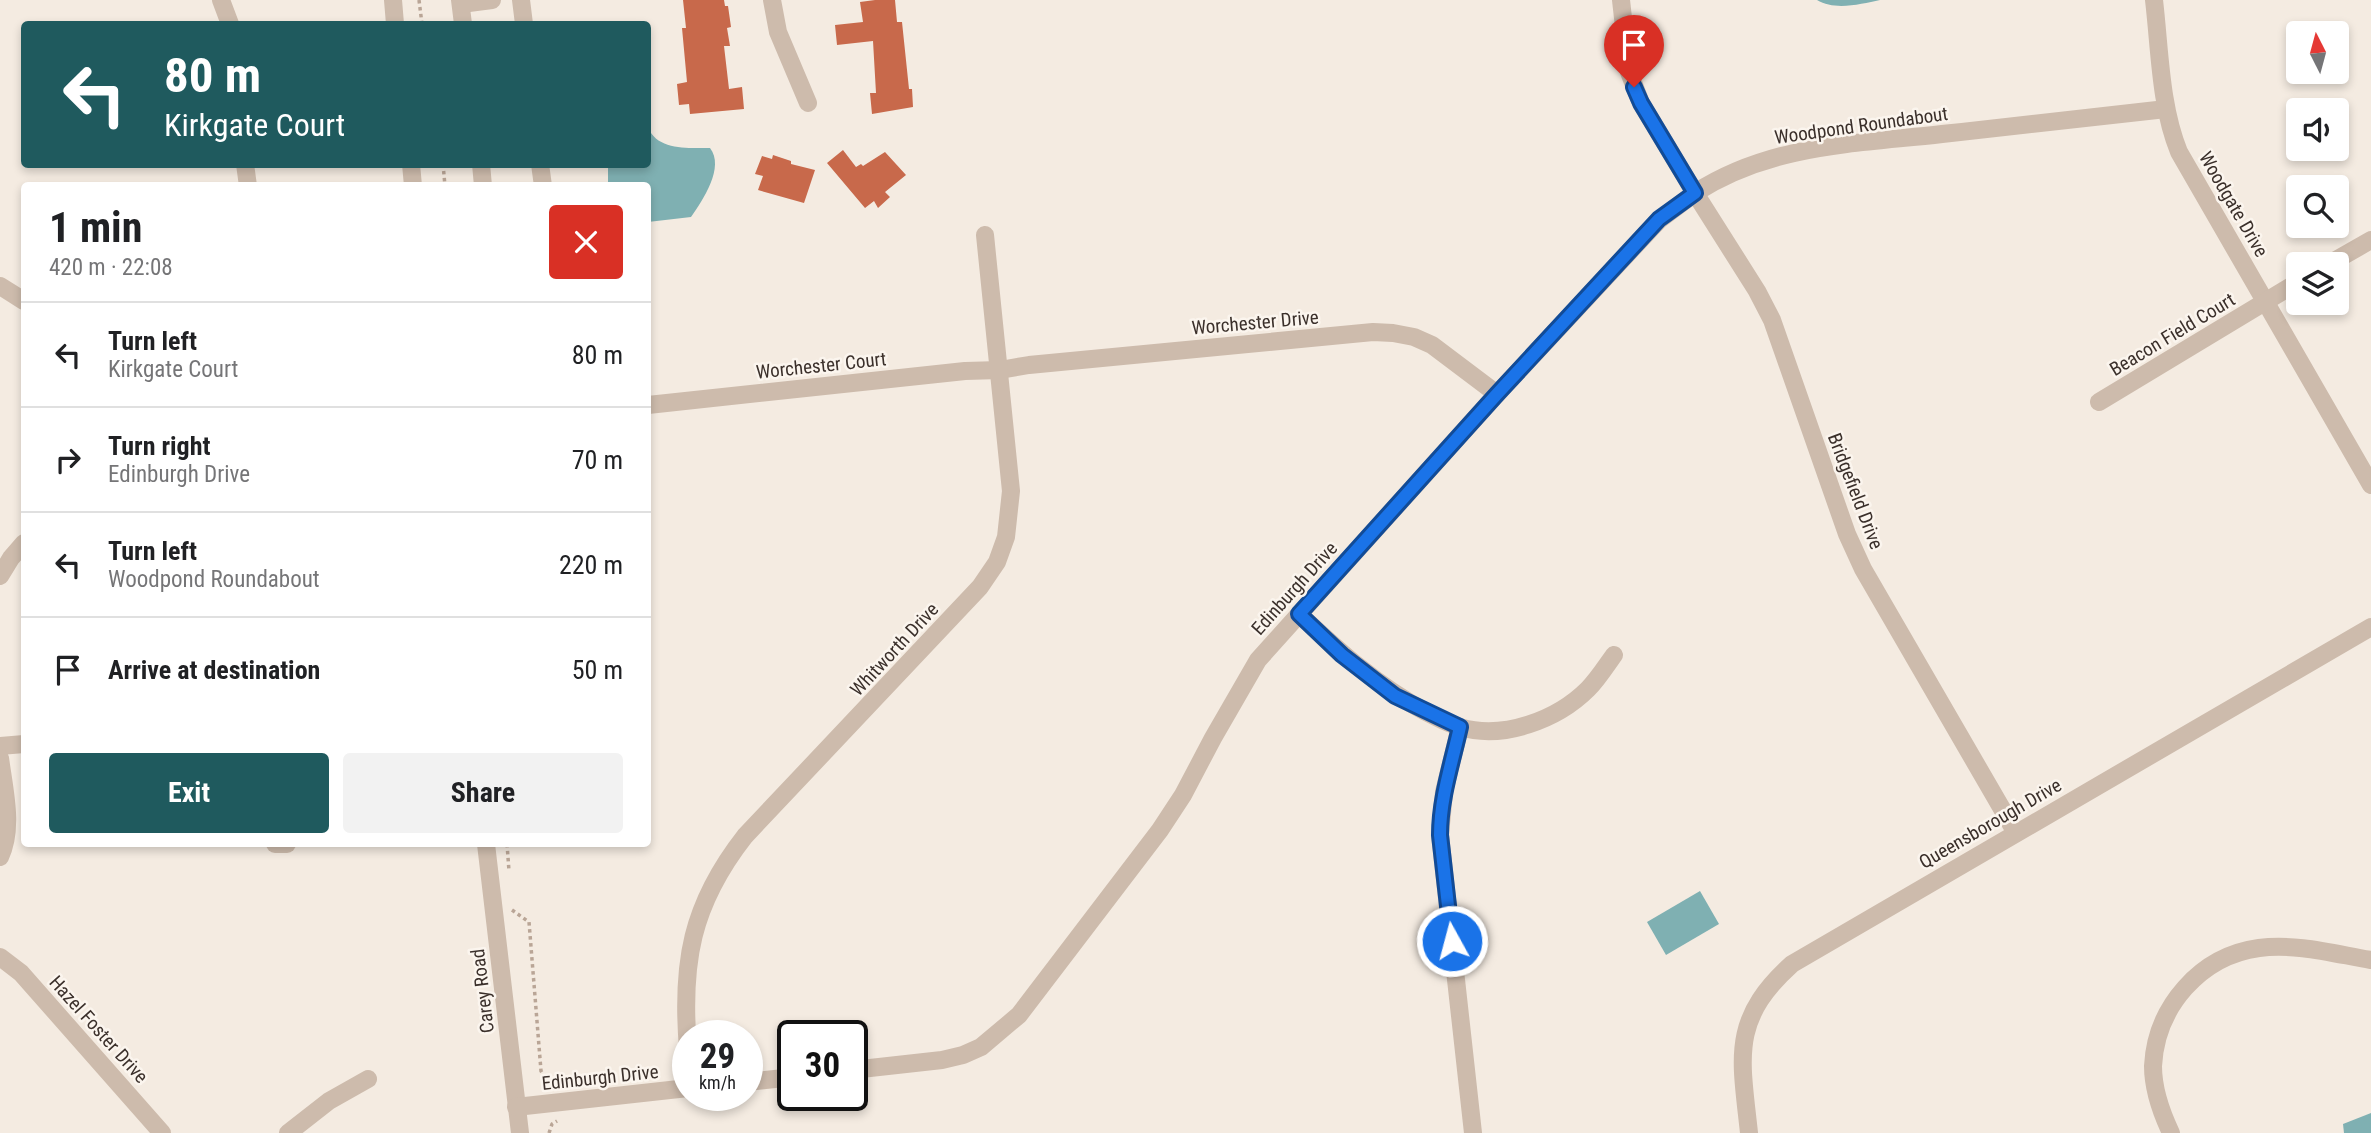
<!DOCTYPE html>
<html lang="en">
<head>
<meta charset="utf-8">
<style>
	:root { --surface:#fff; --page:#f2f2f2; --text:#202124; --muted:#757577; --line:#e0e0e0; --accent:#1f5a5e }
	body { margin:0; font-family:"Roboto Condensed",sans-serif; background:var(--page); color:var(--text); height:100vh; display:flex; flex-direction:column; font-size:26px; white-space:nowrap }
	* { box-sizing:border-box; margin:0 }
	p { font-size:23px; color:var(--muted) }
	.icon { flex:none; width:38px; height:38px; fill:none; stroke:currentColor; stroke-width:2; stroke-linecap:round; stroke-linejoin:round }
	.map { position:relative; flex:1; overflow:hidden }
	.panel { position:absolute; left:21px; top:182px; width:630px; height:665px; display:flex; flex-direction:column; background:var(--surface); border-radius:7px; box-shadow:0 4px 10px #0003 }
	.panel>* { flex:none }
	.hud { position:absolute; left:21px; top:21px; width:630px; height:147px; border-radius:7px; box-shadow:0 4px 10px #0003; background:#1f5a5e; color:#fff; overflow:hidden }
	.needle { width:46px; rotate:354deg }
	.fabs { position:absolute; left:2286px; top:21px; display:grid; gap:14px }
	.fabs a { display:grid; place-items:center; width:63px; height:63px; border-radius:7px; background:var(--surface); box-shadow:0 4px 10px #0003; font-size:35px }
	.speed { position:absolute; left:672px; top:1020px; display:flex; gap:14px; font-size:35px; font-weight:700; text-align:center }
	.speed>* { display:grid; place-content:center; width:91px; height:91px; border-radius:50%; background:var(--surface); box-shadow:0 4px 10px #0003; line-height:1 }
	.speed small { font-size:18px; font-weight:400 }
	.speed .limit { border:4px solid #111; border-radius:10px; background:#fff; color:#111 }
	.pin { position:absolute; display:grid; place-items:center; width:60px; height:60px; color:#fff; margin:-72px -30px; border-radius:50% 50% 50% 0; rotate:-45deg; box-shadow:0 0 7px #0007 }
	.pin .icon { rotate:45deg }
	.me { position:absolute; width:77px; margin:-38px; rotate:353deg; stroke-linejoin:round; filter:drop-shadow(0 0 5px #0008) }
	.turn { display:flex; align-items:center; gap:24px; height:147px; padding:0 28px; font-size:32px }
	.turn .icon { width:91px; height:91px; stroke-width:2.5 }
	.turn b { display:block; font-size:49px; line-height:60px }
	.round { display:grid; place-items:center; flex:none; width:74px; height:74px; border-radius:7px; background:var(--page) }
	.headline { display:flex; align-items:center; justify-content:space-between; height:119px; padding:0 28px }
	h1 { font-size:42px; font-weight:700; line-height:52px }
	.action { display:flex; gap:14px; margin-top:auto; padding:14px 28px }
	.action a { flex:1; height:80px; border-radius:7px; background:var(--accent); color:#fff; font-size:28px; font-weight:700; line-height:80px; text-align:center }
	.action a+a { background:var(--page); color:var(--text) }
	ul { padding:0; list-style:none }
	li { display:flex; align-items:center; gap:21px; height:105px; padding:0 28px; border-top:2px solid var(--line) }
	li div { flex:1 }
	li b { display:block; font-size:26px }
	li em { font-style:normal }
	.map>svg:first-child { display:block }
</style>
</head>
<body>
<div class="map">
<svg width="2371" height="1133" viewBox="0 0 2371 1133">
	<rect width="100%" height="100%" fill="#f4ebe1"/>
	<!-- water -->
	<g fill="#7fb0b2">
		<path d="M1817 0H1880C1861 4 1835 11 1817 0Z"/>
		<path d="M648 127C657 151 689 148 710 148 725 167 703 200 691 217L648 222V186L608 185V165L648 164Z"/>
		<polygon points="1700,891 1719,924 1666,955 1647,922"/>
		<polygon points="2371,1113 2371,1133 2344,1133 2343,1124"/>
	</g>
	<!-- building -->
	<g fill="#c8694b">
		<polygon points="683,0 724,0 725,6 728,6 731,27 727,28 730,46 724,46 729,89 742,87 744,109 690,114 689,104 679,105 677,84 687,82 682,28 686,28"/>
		<polygon points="875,0 895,0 897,22 902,22 909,89 912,89 913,107 872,114 870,93 876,93 873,41 837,45 835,25 863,22 860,2"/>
		<polygon points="843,150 856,167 861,164 863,166 885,152 906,175 885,192 890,197 878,208 874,201 865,208 827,163"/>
		<polygon points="773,155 791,161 791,164 815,170 804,203 758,190 763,176 755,174 762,156 772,159"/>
	</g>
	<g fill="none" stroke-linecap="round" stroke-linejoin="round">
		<!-- path -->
		<g stroke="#b9a596" stroke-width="3.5" stroke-dasharray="3.5 3.5" stroke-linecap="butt">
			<polyline points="419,0 422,24"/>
			<polyline points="443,164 445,186"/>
			<polyline points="507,844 509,871"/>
			<path d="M512 910 529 922 541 1071C546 1079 551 1081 561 1080V1085"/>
			<polyline points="549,1133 552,1124 557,1121"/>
		</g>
		<!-- minor -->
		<g stroke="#cdbbac" stroke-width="18">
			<polyline points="221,0 230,24"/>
			<polyline points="393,0 395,24"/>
			<polyline points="460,0 463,24"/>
			<polyline points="521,0 524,24"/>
			<polyline points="772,0 778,32 808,103"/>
			<path d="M1621 0 1629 72 1641 103 1695 193C1771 144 1855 144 1942 134 2017 126 2092 117 2166 109"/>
			<path d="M2154 0C2160 51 2160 105 2179 152L2371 485"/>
			<polyline points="461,4 492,0"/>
			<polyline points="245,164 248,186"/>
			<polyline points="411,164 413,186"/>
			<polyline points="481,164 483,186"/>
			<polyline points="540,164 543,186"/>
			<polyline points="2329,264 2371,240"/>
			<polyline points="0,286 24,301"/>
			<polyline points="2099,402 2298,282"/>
			<polyline points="648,405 965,371 1000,370 1029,365 1373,332 1393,333 1414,337 1432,345 1497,394"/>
			<polyline points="0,576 11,558 24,543"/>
			<path d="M1299 614C1339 651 1377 686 1426 712 1436 717 1448 724 1460 727 1503 740 1557 720 1588 689 1598 679 1606 666 1614 655"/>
			<polyline points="1460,727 1444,792 1440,835 1473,1133"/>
			<polyline points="0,746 24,744"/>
			<path d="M0 758C4 789 14 828 0 857"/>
			<polyline points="275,844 287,844"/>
			<polyline points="486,844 520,1133"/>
			<polyline points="0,957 21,973 162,1133"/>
			<path d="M688 1049C681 963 691 905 745 836L980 587 997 562 1006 537 1011 491 985 235"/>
			<polyline points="852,1070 942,1060 963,1055 981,1047 1019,1015 1160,830 1183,795 1213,738 1258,660 1497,394 1659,220 1695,193 1757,291 1772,320 1847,534 1863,569 2016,833"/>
			<polyline points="747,1082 793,1077"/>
			<polyline points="516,1107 688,1088"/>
			<polyline points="288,1133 329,1101 368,1079"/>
			<path d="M1749 1133C1741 1057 1730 1020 1792 964L2371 627"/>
			<path d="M2171 1133C2161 1112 2153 1090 2153 1066 2156 1007 2200 956 2259 948 2296 943 2335 954 2371 960"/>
		</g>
	</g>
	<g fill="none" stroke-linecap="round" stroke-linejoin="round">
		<defs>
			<path id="route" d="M1452 941 1440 835C1440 798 1452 763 1460 727L1395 696 1342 655 1299 614 1497 394 1659 219 1695 193 1641 103 1634 87"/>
		</defs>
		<!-- route casing -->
		<use href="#route" stroke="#114b97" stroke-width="18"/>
		<!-- route -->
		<use href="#route" stroke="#1a73e8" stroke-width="12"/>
	</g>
	<g text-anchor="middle" stroke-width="5" stroke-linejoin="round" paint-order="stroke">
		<!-- street labels -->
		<g font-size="19" fill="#3b302b" stroke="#fbf5ee">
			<text transform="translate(1861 125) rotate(-8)" y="7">Woodpond Roundabout</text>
			<text transform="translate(2234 204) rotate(60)" y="7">Woodgate Drive</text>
			<text transform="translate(1255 322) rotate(-5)" y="7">Worchester Drive</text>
			<text transform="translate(2172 334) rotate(-31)" y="7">Beacon Field Court</text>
			<text transform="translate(821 365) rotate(-6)" y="7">Worchester Court</text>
			<text transform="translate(1856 491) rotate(69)" y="7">Bridgefield Drive</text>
			<text transform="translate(1294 588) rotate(-48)" y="7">Edinburgh Drive</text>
			<text transform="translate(894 649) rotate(-47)" y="7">Whitworth Drive</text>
			<text transform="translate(1990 823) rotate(-30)" y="7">Queensborough Drive</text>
			<text transform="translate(482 991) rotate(-97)" y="7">Carey Road</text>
			<text transform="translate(99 1029) rotate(48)" y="7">Hazel Foster Drive</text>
			<text transform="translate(600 1077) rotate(-6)" y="7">Edinburgh Drive</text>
		</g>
	</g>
</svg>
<div class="fabs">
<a><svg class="needle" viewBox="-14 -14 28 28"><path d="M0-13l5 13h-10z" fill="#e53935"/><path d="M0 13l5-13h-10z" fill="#757577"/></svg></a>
<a><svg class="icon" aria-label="sound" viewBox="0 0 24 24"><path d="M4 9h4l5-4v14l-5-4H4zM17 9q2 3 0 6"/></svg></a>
<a><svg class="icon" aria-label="search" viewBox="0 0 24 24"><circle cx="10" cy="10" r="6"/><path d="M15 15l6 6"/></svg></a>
<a><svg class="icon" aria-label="layers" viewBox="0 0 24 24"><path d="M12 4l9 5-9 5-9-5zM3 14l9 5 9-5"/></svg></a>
</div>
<div class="speed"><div>29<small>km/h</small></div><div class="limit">30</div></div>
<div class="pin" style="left:1634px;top:87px;background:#d93025"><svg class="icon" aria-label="arrive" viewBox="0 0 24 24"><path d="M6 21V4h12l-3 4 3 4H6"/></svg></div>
<svg class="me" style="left:1452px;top:941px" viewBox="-20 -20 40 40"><circle r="17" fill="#1a73e8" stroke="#fff" stroke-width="3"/><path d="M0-11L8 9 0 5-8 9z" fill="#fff"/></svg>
<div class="hud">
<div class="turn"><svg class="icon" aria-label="left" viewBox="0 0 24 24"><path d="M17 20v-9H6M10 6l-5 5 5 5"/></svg><div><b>80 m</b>Kirkgate Court</div></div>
</div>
<section class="panel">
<div class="headline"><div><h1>1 min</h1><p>420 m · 22:08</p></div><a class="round" style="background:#d93025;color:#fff"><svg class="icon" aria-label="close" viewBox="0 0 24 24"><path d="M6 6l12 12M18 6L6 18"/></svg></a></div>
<ul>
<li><svg class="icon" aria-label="left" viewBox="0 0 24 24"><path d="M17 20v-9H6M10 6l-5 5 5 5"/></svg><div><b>Turn left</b><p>Kirkgate Court</p></div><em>80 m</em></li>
<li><svg class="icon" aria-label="right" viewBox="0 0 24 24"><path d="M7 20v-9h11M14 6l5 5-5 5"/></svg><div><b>Turn right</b><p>Edinburgh Drive</p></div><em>70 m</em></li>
<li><svg class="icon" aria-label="left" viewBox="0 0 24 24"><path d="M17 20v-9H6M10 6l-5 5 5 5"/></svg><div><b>Turn left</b><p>Woodpond Roundabout</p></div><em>220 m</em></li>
<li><svg class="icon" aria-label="arrive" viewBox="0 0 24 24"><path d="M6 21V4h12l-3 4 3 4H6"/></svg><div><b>Arrive at destination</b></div><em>50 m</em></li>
</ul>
<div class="action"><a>Exit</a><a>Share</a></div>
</section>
</div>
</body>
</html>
